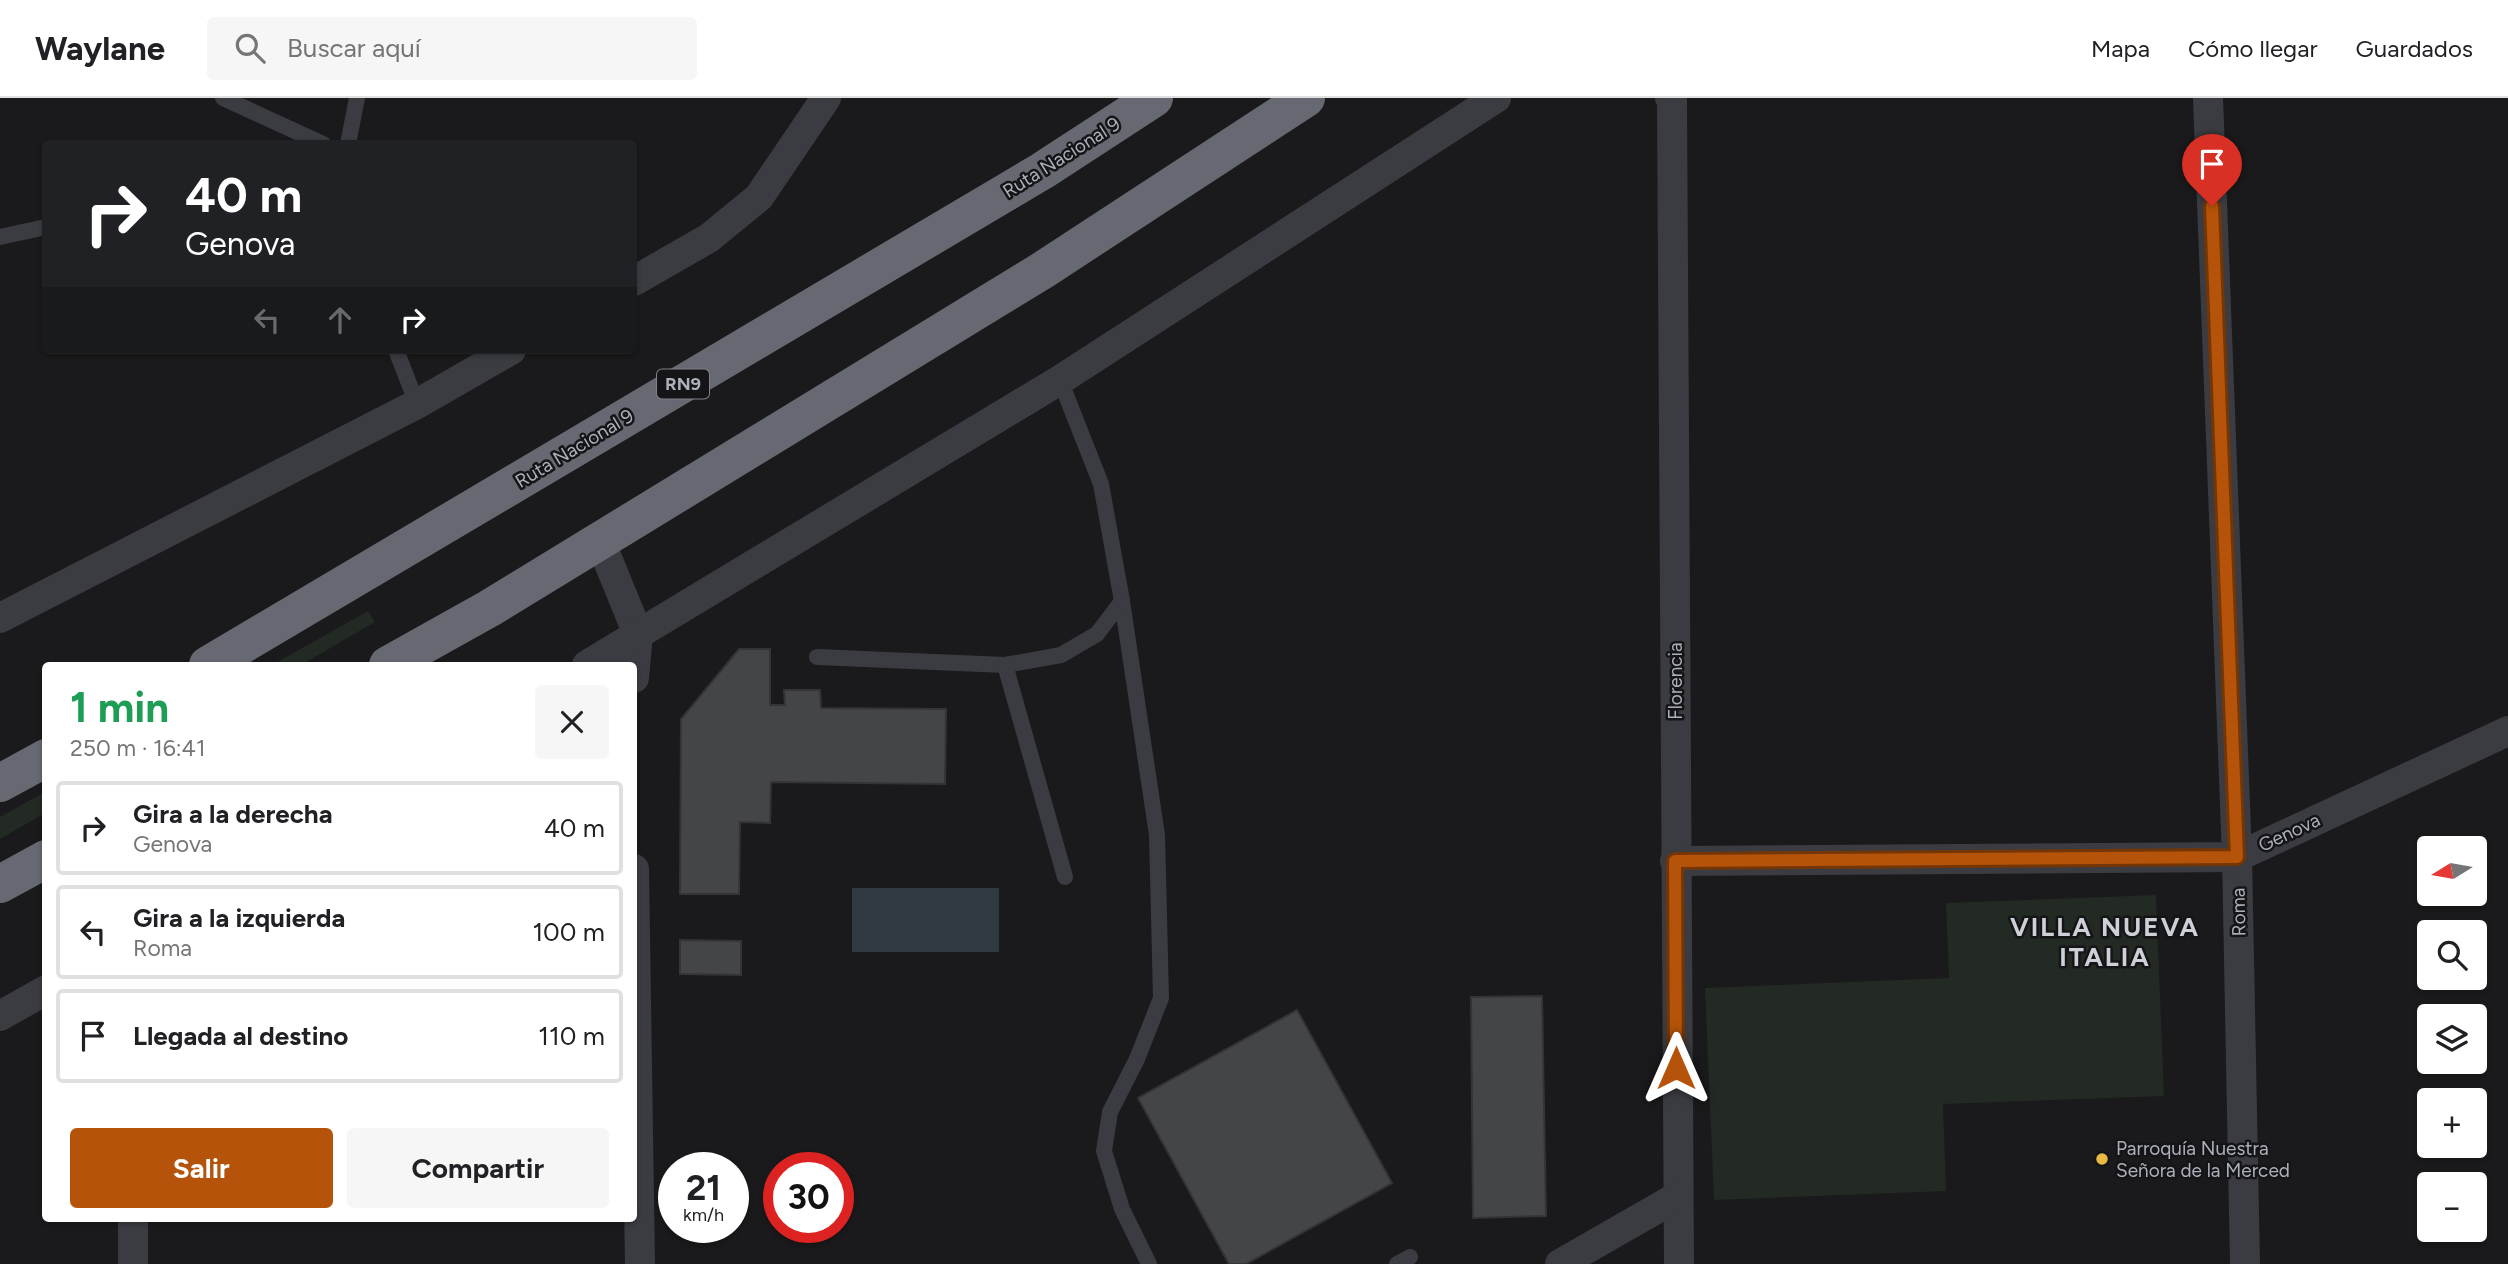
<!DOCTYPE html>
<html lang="es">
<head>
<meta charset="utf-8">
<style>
	:root { --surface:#fff; --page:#f6f6f6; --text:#202124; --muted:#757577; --line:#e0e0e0; --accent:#b45309 }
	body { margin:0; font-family:Figtree,sans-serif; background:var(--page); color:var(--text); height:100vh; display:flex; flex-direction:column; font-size:26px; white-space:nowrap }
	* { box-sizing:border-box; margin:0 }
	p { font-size:23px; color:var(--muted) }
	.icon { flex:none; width:38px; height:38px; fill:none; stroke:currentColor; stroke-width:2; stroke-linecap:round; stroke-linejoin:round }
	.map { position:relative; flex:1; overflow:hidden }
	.side { position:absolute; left:42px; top:564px; width:595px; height:560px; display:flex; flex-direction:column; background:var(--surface); border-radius:7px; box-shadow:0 2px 5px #0004 }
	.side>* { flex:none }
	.hud { position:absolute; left:42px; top:42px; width:595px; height:214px; border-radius:7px; box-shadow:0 2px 5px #0004; background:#202124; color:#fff; overflow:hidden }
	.needle { width:46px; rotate:259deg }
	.controls { position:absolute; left:2417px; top:738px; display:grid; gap:14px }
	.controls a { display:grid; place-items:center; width:70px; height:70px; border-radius:7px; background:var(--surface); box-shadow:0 2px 5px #0004; font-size:35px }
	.speed { position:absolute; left:658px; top:1054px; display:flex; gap:14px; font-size:35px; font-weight:700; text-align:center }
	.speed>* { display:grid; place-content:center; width:91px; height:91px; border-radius:50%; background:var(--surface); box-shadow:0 2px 5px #0004; line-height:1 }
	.speed small { font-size:18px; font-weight:400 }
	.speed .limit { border:10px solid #d22; background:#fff; color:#111 }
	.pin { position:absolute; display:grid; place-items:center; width:60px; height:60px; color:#fff; margin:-72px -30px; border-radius:50% 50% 50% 0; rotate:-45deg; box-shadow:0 0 7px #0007 }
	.pin .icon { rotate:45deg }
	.me { position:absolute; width:77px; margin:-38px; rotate:0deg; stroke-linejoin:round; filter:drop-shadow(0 0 5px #0008) }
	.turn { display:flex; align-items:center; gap:24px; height:147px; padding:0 28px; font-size:32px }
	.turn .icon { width:91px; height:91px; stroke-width:2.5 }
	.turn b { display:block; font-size:49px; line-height:60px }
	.lanes { display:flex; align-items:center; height:66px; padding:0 28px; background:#0003; justify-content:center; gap:35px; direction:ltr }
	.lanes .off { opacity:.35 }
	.round { display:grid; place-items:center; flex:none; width:74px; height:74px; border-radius:7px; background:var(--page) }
	.head { display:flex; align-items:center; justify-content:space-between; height:119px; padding:0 28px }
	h1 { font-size:42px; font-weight:700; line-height:52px; color:#1e9e55 }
	.primary-button { display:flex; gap:14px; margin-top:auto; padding:14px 28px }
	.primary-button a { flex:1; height:80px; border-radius:7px; background:var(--accent); color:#fff; font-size:28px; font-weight:700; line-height:80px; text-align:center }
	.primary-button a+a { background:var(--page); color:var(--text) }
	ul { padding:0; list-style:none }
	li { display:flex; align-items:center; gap:21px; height:94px; margin:0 14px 10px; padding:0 14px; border:4px solid var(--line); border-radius:7px }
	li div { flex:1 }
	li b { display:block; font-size:26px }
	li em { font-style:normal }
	header { display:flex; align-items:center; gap:42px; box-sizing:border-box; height:98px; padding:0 35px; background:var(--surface); border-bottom:2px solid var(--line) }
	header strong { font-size:33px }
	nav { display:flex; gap:38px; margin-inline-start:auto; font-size:24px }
	.search { width:490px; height:63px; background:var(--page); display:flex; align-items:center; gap:18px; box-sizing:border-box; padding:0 24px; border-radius:7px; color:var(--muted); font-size:26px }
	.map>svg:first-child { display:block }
</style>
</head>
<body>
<header>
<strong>Waylane</strong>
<div class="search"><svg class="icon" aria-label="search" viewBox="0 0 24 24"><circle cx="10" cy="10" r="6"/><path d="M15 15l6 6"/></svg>Buscar aquí</div>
<nav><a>Mapa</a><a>Cómo llegar</a><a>Guardados</a></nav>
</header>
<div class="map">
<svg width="2508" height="1166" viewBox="0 0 2508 1166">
	<rect width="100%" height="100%" fill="#1a1a1c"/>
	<!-- green -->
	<g fill="#222a23">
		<polygon points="368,513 375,524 301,567 272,567"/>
		<polygon points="45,694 45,715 0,741 0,719"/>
		<polygon points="2156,797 2164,998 1943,1006 1946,1093 1714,1102 1705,890 1949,880 1946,805"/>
	</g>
	<!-- water -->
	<rect fill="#303840" x="852" y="790" width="147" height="64"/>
	<!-- building -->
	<g fill="#444549" stroke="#343438" stroke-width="2">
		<polygon points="739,551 770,551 770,607 785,607 784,592 820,592 821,610 946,611 945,686 771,684 770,725 740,724 739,796 680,796 681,621"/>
		<polygon points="680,842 741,843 741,877 680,876"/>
		<polygon points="1542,898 1546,1118 1473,1120 1471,899"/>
		<polygon points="1297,912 1392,1085 1246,1166 1229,1166 1138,1000"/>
	</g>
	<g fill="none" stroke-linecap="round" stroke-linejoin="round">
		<!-- lane -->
		<g stroke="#3b3c41" stroke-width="16">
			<polyline points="223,0 323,46"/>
			<polyline points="348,46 357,0"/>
			<polyline points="0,139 46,129"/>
			<polyline points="396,252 417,306"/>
			<polyline points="1060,282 1101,386 1122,503 1157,737 1161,900 1137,961 1110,1014 1104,1053 1122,1111 1149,1166"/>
			<polyline points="817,559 1005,567 1061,557 1097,536 1122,503"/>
			<polyline points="1005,567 1065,779"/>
			<polyline points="1397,1166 1410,1159"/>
		</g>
		<!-- street -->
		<g stroke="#3b3c41" stroke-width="30">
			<polyline points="1670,0 1672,3 1679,1166"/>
			<polyline points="2208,0 2237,759 2245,1166"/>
			<polyline points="634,183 709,140 759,99 826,0"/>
			<polyline points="600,443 638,536 634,580"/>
			<polyline points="0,520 417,306 511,252"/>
			<polyline points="587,567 1060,282 1496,0"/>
			<polyline points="1675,763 2237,759 2508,633"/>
			<polyline points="634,771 640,1166"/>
			<polyline points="0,918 46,892"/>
			<polyline points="133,1166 133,1120"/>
			<polyline points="1560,1166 1677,1099"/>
		</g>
		<!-- highway -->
		<g stroke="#676972" stroke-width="38">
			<polyline points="208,567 1042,73 1154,0"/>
			<polyline points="388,567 490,510 1043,172 1306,0"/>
			<polyline points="0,685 46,660"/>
			<polyline points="0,786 46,761"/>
		</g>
	</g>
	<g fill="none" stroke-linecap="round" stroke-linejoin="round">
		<defs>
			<polyline id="route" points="1676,970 1675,763 2237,759 2212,108"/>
		</defs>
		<!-- route casing -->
		<use href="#route" stroke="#753606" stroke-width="18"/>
		<!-- route -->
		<use href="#route" stroke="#b45309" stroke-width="12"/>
	</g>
	<!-- markers -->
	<circle fill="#ebba42" stroke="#151517" stroke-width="2.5" cx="2102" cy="1061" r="7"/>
	<g text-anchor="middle" stroke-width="5" stroke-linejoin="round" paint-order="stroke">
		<!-- shield labels -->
		<rect fill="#151517" stroke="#7f828a" stroke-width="2" x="657" y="271.5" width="52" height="29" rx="5"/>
		<g font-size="18" font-weight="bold" fill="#adb0bb">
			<text x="683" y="292">RN9</text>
		</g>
		<!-- street labels -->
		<g font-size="19" fill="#adb0bb" stroke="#151517">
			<text transform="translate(1061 59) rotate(-32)" y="7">Ruta Nacional 9</text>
			<text transform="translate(574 350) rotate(-31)" y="7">Ruta Nacional 9</text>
			<text transform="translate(1675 583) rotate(-90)" y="7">Florencia</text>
			<text transform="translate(2289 734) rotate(-25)" y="7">Genova</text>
			<text transform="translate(2238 814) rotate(-91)" y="7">Roma</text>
		</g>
		<!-- poi labels -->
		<g font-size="19" fill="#adb0bb" stroke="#151517" text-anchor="start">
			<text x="2116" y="1057">Parroquía Nuestra<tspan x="2116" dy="22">Señora de la Merced</tspan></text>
		</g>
		<!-- district labels -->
		<g font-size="26" font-weight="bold" letter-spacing="2" fill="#ced0d7" stroke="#151517">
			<text x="2105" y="838">VILLA NUEVA<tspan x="2105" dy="30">ITALIA</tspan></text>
		</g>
	</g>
</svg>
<div class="controls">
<a><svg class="needle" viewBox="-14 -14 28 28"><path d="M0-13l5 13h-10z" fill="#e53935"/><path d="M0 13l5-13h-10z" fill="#757577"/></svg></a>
<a><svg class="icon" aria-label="search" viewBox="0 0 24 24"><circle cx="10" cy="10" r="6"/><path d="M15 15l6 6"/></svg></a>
<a><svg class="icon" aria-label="layers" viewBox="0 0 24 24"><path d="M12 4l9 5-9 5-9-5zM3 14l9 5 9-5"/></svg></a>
<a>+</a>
<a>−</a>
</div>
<div class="speed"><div>21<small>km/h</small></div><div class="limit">30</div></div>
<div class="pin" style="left:2212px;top:108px;background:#d93025"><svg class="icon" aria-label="arrive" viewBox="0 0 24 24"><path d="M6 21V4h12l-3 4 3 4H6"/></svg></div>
<svg class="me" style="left:1676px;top:970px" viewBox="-20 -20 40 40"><path d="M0-17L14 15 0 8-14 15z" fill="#b45309" stroke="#fff" stroke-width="4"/></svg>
<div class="hud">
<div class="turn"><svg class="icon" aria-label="right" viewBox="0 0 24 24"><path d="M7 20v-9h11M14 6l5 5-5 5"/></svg><div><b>40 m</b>Genova</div></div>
<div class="lanes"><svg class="icon off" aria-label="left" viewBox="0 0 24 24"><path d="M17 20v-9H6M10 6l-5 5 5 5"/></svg><svg class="icon off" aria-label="ahead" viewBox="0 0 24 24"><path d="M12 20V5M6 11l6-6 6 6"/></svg><svg class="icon" aria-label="right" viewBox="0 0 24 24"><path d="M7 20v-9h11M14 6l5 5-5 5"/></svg></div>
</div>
<section class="side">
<div class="head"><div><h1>1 min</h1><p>250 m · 16:41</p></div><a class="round"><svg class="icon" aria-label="close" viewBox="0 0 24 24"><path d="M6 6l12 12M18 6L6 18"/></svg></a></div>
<ul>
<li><svg class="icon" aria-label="right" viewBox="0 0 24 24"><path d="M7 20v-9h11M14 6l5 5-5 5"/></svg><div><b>Gira a la derecha</b><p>Genova</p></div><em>40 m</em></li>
<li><svg class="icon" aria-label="left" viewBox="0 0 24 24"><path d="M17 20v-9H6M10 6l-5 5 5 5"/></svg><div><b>Gira a la izquierda</b><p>Roma</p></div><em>100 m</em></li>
<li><svg class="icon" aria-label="arrive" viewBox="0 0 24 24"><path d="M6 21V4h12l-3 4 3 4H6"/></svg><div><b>Llegada al destino</b></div><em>110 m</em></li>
</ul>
<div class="primary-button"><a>Salir</a><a>Compartir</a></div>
</section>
</div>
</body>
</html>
